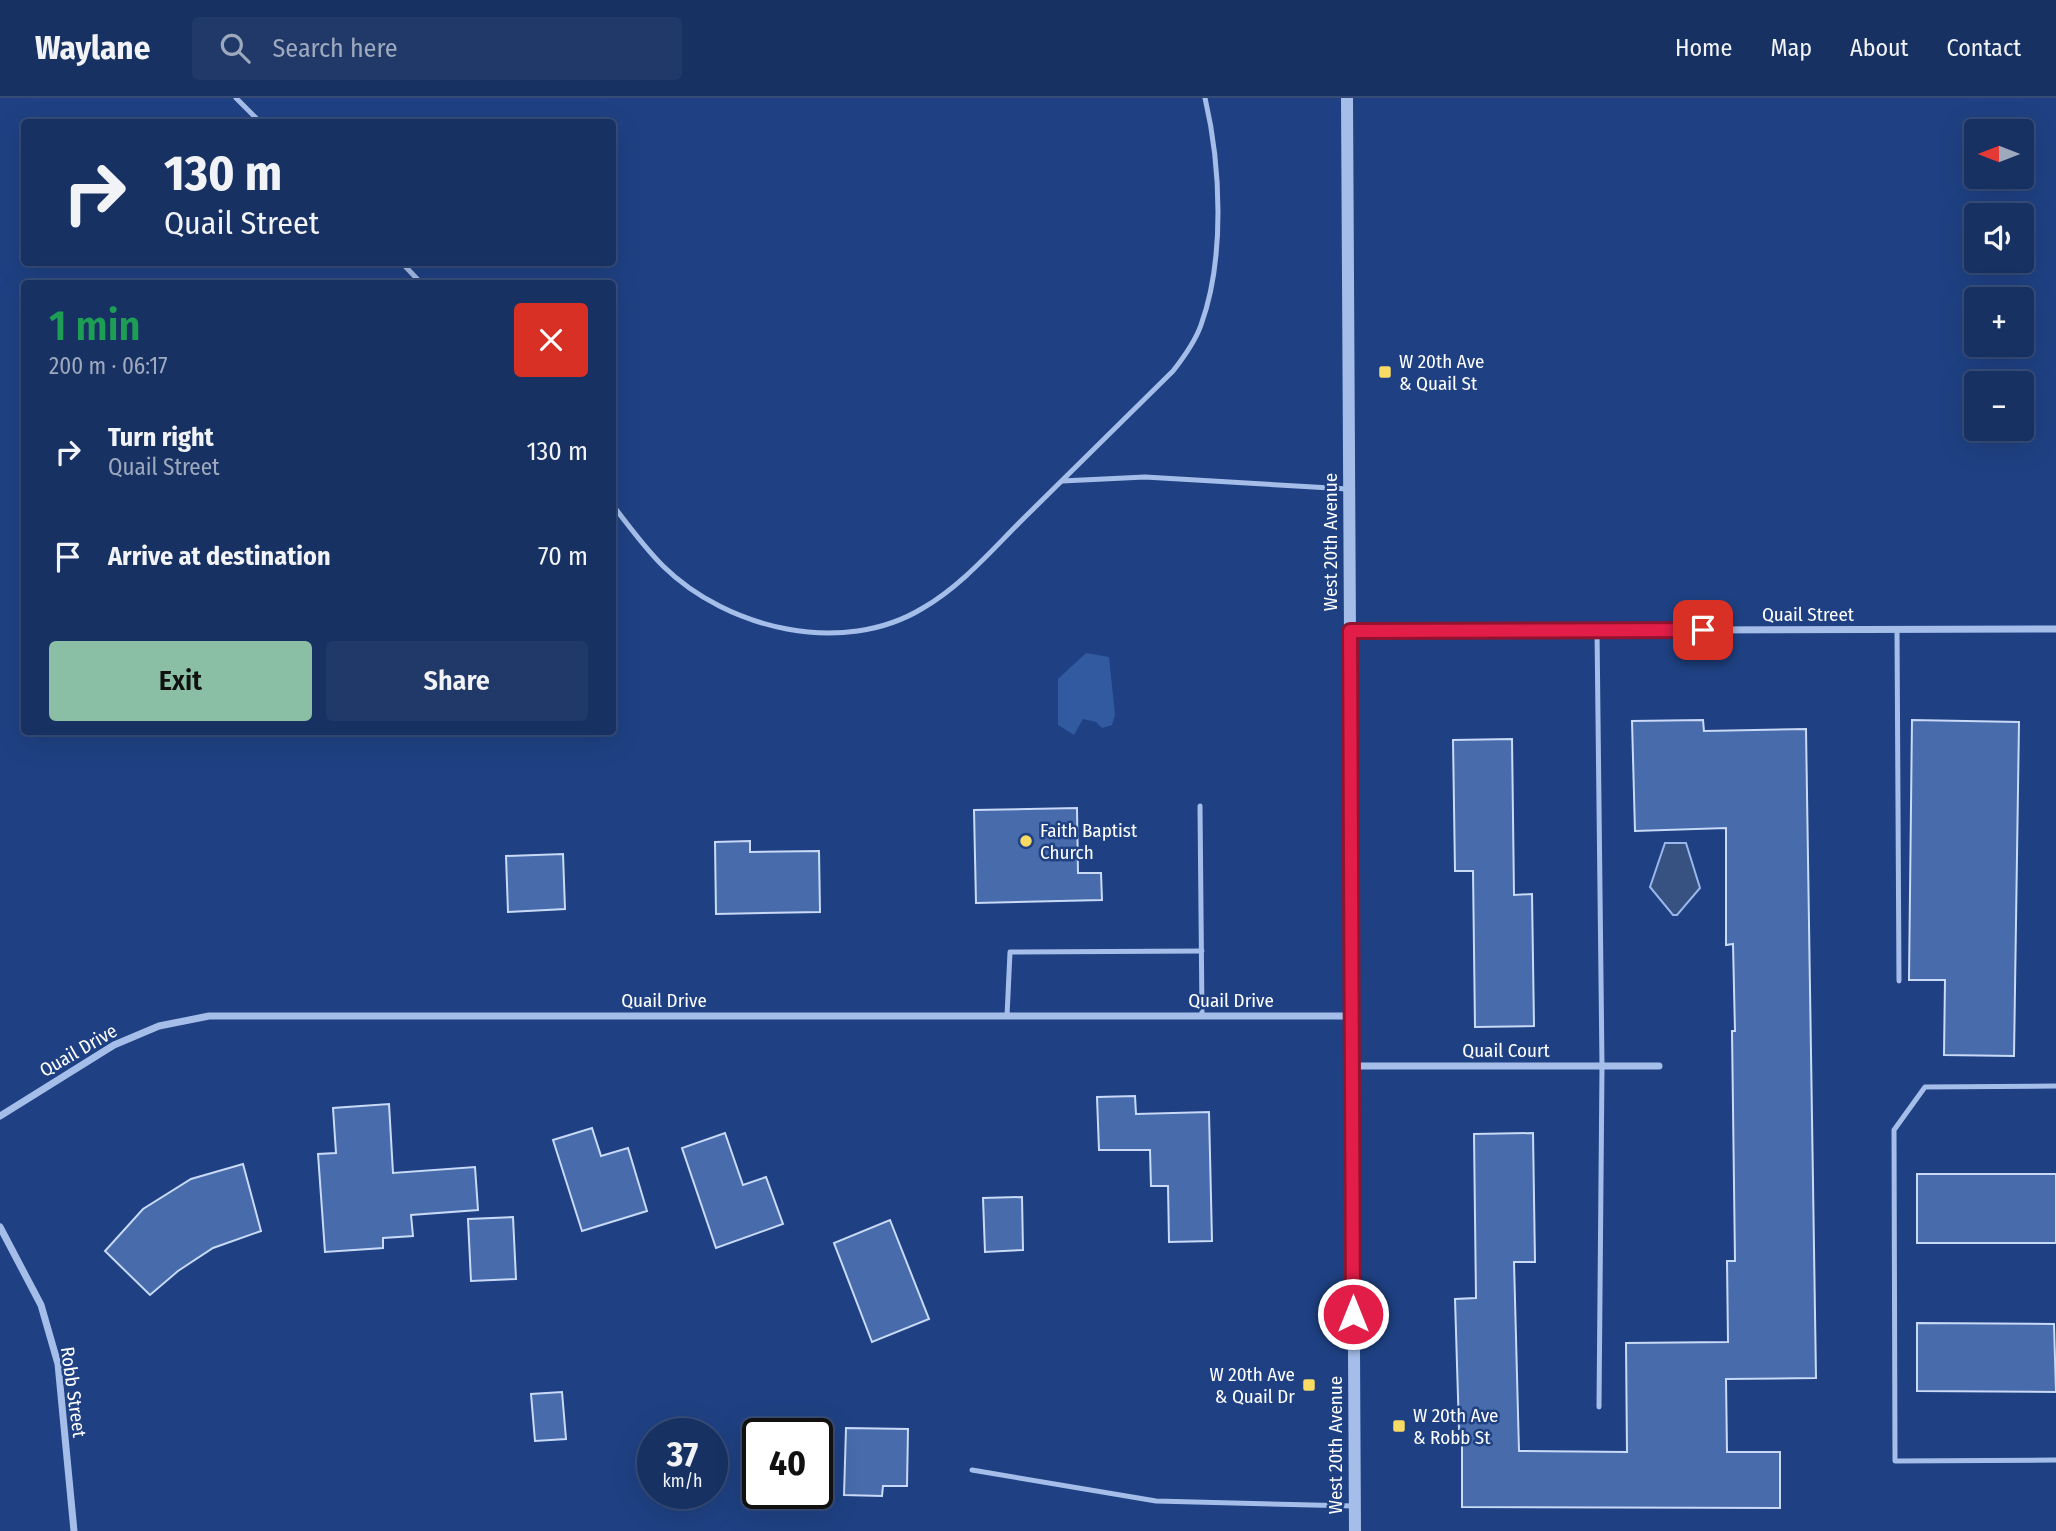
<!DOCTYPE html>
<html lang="en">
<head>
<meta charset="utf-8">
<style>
	:root { --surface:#173162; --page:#203968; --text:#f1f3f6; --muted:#9ea9be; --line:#364c77; --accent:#8abfa5 }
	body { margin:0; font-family:"Fira Sans Condensed",sans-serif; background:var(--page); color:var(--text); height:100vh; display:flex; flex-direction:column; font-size:26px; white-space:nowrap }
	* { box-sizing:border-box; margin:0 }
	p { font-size:23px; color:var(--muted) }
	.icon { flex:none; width:38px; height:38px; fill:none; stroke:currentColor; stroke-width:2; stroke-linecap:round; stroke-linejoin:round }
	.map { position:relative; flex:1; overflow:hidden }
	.drawer { position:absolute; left:21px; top:182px; width:595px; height:455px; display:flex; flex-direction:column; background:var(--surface); border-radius:7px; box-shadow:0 7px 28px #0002,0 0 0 2px var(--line) }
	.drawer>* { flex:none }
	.hud { position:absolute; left:21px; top:21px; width:595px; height:147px; border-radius:7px; box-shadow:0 7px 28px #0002,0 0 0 2px var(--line); background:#173162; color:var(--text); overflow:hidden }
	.needle { width:46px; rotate:270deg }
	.fabs { position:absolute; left:1964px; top:21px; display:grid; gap:14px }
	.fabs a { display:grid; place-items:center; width:70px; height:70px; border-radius:7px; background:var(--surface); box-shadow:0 7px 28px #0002,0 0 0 2px var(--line); font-size:35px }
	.speed { position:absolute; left:637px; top:1320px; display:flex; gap:14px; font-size:35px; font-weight:700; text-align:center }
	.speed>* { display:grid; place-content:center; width:91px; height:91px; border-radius:50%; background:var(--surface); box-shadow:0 7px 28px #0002,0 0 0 2px var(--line); line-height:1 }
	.speed small { font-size:18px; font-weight:400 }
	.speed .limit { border:4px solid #111; border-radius:10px; background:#fff; color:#111 }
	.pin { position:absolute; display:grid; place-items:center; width:60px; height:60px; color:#fff; margin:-30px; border-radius:14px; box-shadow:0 4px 10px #0006 }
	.me { position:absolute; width:77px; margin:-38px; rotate:0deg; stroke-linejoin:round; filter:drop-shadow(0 0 5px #0008) }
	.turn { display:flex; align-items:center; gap:24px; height:147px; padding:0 28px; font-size:32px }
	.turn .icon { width:91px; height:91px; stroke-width:2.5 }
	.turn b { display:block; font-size:49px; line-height:60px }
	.round { display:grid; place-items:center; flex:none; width:74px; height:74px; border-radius:7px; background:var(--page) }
	.head { display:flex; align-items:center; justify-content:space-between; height:119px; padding:0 28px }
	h1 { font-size:42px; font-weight:600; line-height:52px; color:#1e9e55 }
	.primary-button { display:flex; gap:14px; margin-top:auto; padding:14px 28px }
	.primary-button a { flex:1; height:80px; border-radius:7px; background:var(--accent); color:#111; font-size:28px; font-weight:600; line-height:80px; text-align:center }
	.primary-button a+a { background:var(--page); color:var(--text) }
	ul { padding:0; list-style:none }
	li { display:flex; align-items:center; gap:21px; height:105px; padding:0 28px }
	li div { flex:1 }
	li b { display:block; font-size:26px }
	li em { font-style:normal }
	header { display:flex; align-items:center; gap:42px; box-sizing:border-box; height:98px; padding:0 35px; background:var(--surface); border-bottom:2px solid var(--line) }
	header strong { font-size:33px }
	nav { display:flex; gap:38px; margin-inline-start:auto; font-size:24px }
	.search { width:490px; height:63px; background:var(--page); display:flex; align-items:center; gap:18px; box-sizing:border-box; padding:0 24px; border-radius:7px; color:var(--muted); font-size:26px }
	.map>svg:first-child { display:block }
</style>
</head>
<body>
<header>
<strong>Waylane</strong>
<div class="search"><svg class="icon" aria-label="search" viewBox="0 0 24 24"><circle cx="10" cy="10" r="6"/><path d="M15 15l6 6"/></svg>Search here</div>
<nav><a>Home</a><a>Map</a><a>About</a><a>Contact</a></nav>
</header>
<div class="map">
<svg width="2056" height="1433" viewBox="0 0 2056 1433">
	<rect width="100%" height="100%" fill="#1f4183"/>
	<!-- green -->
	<polygon fill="#325aa1" points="1086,555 1109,559 1115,617 1112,627 1102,630 1096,624 1083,621 1074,637 1058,627 1058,581"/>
	<!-- water -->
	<polygon fill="#375181" stroke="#99b7eb" stroke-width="2" points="1665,745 1686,745 1700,790 1677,817 1673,817 1650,789"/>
	<!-- building -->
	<g fill="#476bab" stroke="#c9daf7" stroke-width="2">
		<polygon points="1703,622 1704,633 1806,631 1816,1280 1726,1281 1727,1354 1780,1354 1780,1410 1462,1409 1462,1331 1459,1331 1455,1201 1476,1200 1474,1036 1533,1035 1535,1164 1514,1164 1519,1353 1627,1354 1626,1245 1728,1244 1727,1163 1735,1163 1732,933 1735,933 1733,846 1726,847 1726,730 1635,733 1632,623"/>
		<polygon points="1912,622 2019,624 2014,958 1944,957 1945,882 1909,882"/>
		<polygon points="1512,641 1514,797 1532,796 1534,928 1475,929 1473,773 1455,773 1453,642"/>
		<polygon points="1077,710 1078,775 1101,775 1102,802 976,805 974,712"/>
		<polygon points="750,743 750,754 819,753 820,814 716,816 715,744"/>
		<polygon points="563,756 565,811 508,814 506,758"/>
		<polygon points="1135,998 1136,1016 1209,1014 1212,1143 1169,1144 1168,1088 1151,1088 1150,1052 1099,1052 1097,999"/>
		<polygon points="389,1006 393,1075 475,1069 478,1112 411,1117 413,1138 383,1140 383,1150 325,1154 318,1056 336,1055 333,1010"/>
		<polygon points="592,1030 601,1058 628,1050 647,1113 582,1133 553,1042"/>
		<polygon points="725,1035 743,1087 766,1079 783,1126 716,1150 682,1050"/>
		<polygon points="243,1066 261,1133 213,1150 178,1173 150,1197 105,1153 143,1111 191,1081"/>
		<rect x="1917" y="1076" width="139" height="69"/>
		<polygon points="1022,1099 1023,1152 985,1154 983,1100"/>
		<polygon points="513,1119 516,1181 471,1183 468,1121"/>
		<polygon points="890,1122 929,1221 872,1244 834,1145"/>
		<polygon points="1917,1225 2054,1226 2056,1294 1917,1293"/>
		<polygon points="562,1294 566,1341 535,1343 531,1296"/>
		<polygon points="846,1330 908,1331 907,1388 883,1388 882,1398 844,1397"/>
	</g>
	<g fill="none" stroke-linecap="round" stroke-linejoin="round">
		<!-- service -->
		<g stroke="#a5bee9" stroke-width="5">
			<polyline points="236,0 260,24"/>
			<polyline points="401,164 422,186"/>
			<polyline points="1062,383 1145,379 1348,391"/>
			<path d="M612 406C628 427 644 449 663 468 727 531 843 559 923 510 961 488 991 453 1022 422 1072 372 1123 323 1173 273 1184 259 1195 244 1201 227 1225 161 1221 68 1205 0"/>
			<polyline points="1897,531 1899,883"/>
			<polyline points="1597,532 1602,968 1599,1309"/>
			<polyline points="1200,708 1202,918"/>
			<polyline points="1007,918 1010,854 1202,853"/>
			<polyline points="2056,988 1925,989 1894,1032 1895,1363 2056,1362"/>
			<polyline points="972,1372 1156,1403 1354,1408"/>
		</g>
		<!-- minor -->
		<g stroke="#a5bee9" stroke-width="7">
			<polyline points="1350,533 2056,531"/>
			<polyline points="1352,968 1659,968"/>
			<polyline points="0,1018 114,947 159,928 209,918 1352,918"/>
			<polyline points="0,1129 41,1207 58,1266 74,1433"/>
		</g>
		<!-- tertiary -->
		<polyline stroke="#a5bee9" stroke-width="12" points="1347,0 1355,1433"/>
	</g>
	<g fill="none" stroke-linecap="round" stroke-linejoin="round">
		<defs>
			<polyline id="route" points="1353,1216 1350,533 1703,532"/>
		</defs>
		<!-- route casing -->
		<use href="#route" stroke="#92132f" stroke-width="18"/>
		<!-- route -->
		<use href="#route" stroke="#e11d48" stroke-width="12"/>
	</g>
	<!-- markers -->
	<g fill="#f8da65" stroke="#1f4183" stroke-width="2.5">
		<rect x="1378" y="267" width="14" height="14" rx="3.5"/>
		<circle cx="1026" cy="743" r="7"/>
		<rect x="1302" y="1280" width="14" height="14" rx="3.5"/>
		<rect x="1392" y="1321" width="14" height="14" rx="3.5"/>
	</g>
	<g text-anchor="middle" stroke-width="5" stroke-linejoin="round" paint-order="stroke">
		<!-- poi labels -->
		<g font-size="19" fill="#fff" stroke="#1f4183" text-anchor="start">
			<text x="1399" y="270">W 20th Ave<tspan x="1399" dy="22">&amp; Quail St</tspan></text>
			<text x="1040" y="739">Faith Baptist<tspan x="1040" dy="22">Church</tspan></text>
			<text x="1295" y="1283" text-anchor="end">W 20th Ave<tspan x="1295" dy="22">&amp; Quail Dr</tspan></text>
			<text x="1413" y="1324">W 20th Ave<tspan x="1413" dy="22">&amp; Robb St</tspan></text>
		</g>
		<!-- street labels -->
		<g font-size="19" fill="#fff" stroke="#1f4183">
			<text transform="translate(1330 444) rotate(-90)" y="7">West 20th Avenue</text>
			<text x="1808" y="523">Quail Street</text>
			<text x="664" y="909">Quail Drive</text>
			<text x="1231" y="909">Quail Drive</text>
			<text transform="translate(78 952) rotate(-30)" y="7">Quail Drive</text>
			<text x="1506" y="959">Quail Court</text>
			<text transform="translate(74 1294) rotate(82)" y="7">Robb Street</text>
			<text transform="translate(1335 1347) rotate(-90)" y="7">West 20th Avenue</text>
		</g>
	</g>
</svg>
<div class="fabs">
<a><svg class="needle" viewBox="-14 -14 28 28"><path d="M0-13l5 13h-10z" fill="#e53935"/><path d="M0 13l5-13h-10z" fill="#9ea9be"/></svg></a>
<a><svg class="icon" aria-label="sound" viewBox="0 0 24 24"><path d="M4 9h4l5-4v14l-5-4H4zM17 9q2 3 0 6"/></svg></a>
<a>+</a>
<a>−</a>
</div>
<div class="speed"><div>37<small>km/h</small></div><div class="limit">40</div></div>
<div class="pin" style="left:1703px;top:532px;background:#d93025"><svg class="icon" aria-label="arrive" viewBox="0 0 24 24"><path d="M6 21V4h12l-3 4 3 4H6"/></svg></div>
<svg class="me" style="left:1353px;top:1216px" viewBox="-20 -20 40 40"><circle r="17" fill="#e11d48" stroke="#fff" stroke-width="3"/><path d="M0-11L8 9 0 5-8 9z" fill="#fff"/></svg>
<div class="hud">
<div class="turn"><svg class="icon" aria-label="right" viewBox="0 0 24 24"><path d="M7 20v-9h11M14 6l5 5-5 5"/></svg><div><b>130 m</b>Quail Street</div></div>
</div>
<section class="drawer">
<div class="head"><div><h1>1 min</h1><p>200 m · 06:17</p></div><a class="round" style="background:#d93025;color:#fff"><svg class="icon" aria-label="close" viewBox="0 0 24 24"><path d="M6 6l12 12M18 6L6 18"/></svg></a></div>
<ul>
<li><svg class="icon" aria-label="right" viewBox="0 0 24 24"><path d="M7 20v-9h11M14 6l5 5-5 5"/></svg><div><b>Turn right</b><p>Quail Street</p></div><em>130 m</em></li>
<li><svg class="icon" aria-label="arrive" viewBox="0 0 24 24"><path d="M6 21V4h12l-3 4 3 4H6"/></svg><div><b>Arrive at destination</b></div><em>70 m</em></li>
</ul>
<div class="primary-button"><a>Exit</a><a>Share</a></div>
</section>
</div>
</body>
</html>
